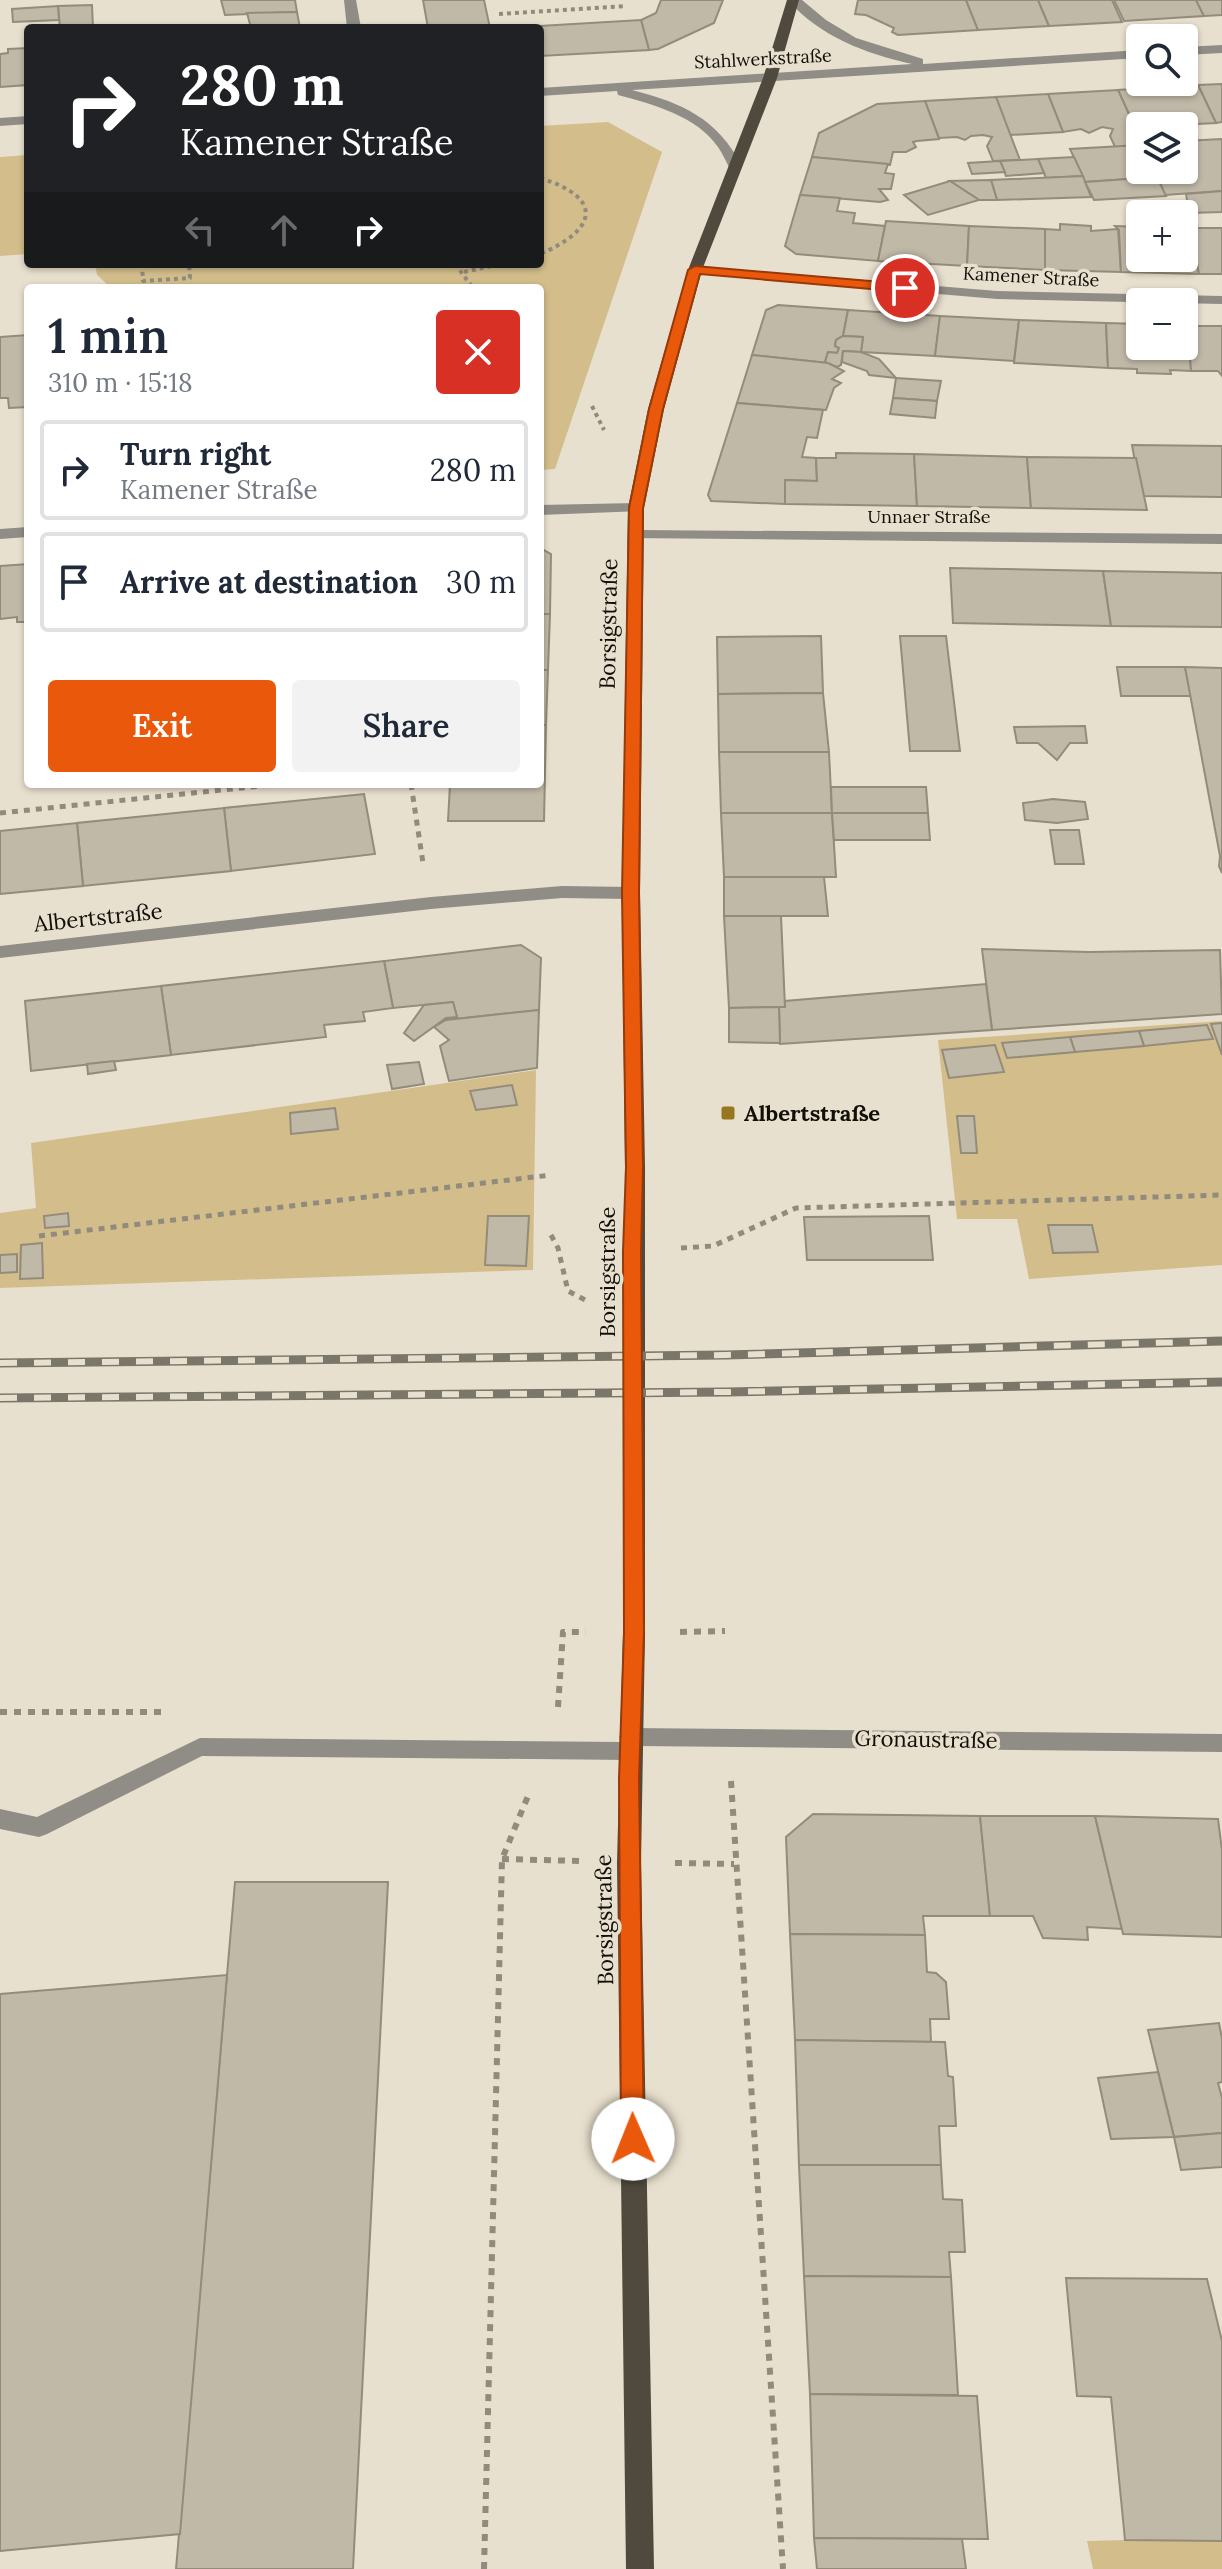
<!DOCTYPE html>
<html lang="en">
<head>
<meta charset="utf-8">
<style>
	:root { --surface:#fff; --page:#f2f2f3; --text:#1f2937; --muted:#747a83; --line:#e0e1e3; --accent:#ea580c }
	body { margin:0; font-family:Lora,serif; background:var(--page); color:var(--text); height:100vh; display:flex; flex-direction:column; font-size:30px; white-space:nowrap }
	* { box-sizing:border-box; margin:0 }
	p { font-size:26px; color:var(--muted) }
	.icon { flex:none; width:44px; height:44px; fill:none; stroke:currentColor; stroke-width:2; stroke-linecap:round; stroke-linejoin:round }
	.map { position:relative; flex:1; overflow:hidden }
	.side { position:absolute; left:24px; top:284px; width:520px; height:504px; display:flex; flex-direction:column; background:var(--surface); border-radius:8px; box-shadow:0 2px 6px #0004 }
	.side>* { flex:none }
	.top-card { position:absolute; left:24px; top:24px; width:520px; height:244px; border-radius:8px; box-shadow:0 2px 6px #0004; background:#202124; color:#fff; overflow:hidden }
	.buttons { position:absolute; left:1126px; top:24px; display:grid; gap:16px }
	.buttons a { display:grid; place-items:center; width:72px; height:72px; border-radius:8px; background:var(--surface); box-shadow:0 2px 6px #0004; font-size:40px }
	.pin { position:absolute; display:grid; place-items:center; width:68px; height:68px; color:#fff; margin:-34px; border:4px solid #fff; border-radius:50%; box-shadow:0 2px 8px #0007 }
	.me { position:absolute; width:88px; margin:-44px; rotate:359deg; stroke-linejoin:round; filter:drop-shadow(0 0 6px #0008) }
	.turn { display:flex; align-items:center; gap:28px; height:168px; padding:0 24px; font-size:36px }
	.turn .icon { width:104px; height:104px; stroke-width:2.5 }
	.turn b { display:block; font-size:56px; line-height:68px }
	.lanes { display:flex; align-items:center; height:76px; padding:0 24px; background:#0003; justify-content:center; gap:40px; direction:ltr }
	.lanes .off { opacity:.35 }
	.round { display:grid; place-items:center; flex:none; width:84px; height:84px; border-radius:8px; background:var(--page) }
	.head { display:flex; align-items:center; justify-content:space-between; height:136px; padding:0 24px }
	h1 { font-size:48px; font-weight:600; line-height:60px }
	.primary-button { display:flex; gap:16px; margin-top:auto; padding:16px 24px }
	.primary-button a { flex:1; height:92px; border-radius:8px; background:var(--accent); color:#fff; font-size:32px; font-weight:600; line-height:92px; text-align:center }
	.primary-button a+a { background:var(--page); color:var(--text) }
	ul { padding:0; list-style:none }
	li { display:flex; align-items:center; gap:24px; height:100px; margin:0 16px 12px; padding:0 8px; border:4px solid var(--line); border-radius:8px }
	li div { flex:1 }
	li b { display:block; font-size:30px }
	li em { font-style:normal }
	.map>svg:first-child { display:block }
</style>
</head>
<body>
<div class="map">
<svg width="1222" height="2569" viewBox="0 0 1222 2569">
	<rect width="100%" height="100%" fill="#e8e0ce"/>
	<!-- green -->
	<g fill="#d3be8b">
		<polygon points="608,122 662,152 555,469 540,470 540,288 111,288 97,275 95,264 540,264 540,126"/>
		<polygon points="28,155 28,254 0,256 0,157"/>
		<polygon points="1222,1021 1222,1265 1029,1279 1017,1219 957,1219 938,1040"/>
		<polygon points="536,1070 533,1270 0,1288 0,1213 36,1208 31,1143"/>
		<polygon points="1125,2540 1222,2541 1222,2569 1093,2569 1087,2541"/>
	</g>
	<!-- building -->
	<g fill="#c0b9a8" stroke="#938c7b" stroke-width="2">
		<polygon points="221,0 295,0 297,12 225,15"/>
		<polygon points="423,0 484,0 490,28 428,28"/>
		<polygon points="661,0 723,0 714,23 658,49 649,50 641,20 656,13"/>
		<polygon points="858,0 966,0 978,30 898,35 892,32 894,28 866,15 855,14"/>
		<polygon points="966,0 1038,0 1049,26 978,30"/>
		<polygon points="1038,0 1112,0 1122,22 1049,26"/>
		<polygon points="1114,0 1196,0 1204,16 1124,21"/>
		<polygon points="1196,0 1222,0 1222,15 1204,16"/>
		<polygon points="92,5 93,28 60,28 58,6"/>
		<polygon points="58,6 59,20 13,22 12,9"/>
		<polygon points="247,13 297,12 300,28 251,28"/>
		<polygon points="641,20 649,50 540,56 540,28 522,27"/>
		<polygon points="28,48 28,85 0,87 0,54 8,53 8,49"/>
		<polygon points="1222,84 1222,122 1216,123 1198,85"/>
		<polygon points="1198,85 1216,123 1135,127 1118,90"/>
		<polygon points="1118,90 1140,139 1140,145 1115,147 1110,136 1113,129 1102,127 1089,133 1081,129 1063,132 1048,94"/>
		<polygon points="1048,94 1063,132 1010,135 996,97"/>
		<polygon points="996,97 1020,160 993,161 987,146 992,137 983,135 971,136 965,140 957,137 939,138 925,101"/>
		<polygon points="925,101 939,139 917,141 913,142 916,147 906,152 893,152 890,165 812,157 819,133 877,104"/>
		<polygon points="1222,139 1222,191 1165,195 1154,170 1184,170 1184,141"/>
		<polygon points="1140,145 1140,170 1154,170 1157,177 1085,182 1070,149"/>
		<polygon points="812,157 888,164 885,173 894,174 891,189 879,189 888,200 880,202 800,195"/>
		<polygon points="1074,157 1083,176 1046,178 1038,159"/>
		<polygon points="1038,159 1044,173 1006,176 1000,161"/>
		<polygon points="1000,161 1005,172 972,174 968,163"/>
		<polygon points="1083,176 1091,197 997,200 991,180"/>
		<polygon points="1157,177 1166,196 1094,200 1085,182"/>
		<polygon points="991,180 997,200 979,200 950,181"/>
		<polygon points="950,181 979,200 928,215 904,195"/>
		<polygon points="1222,191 1222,212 1189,213 1186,194"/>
		<polygon points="800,195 840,198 837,211 855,213 853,223 885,226 878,261 796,254 785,246"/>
		<polygon points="886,221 969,226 967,266 878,261"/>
		<polygon points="1060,224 1091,226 1091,231 1118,229 1121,272 1045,270 1045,229 1060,230"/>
		<polygon points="969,226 1045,229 1045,270 967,266"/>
		<polygon points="1115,226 1140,227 1140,258 1184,258 1184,233 1192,233 1199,274 1121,272 1119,230"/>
		<polygon points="1191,228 1222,228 1222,274 1199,274"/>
		<polygon points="778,305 848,310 843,336 836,340 835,346 839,348 837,353 828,352 825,362 828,363 752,355 766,310"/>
		<polygon points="848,310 940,316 935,356 861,352 863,337 843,336"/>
		<polygon points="940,316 1019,320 1014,361 935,356"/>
		<polygon points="1019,320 1106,323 1108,368 1014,363"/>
		<polygon points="1106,323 1140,324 1140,346 1184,346 1184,325 1188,326 1191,371 1170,370 1171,374 1137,373 1137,369 1108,368"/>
		<polygon points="1188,326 1222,326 1222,376 1218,371 1191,371"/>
		<polygon points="28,335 28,407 9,408 8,398 0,398 0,337"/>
		<polygon points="843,336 863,337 861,352 843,351 841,365 837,367 825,362 828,352 837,353 839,348 835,346 836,340"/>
		<polygon points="843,351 861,352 879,359 896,378 869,375 867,371 842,362"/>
		<polygon points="752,355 828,363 844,371 832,379 841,383 834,388 826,410 737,403"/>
		<polygon points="896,378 941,381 937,401 893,398"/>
		<polygon points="893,398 937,401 935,418 890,414"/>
		<polygon points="737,403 823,410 817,438 807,437 802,457 816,458 817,481 785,480 785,504 711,501 708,495"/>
		<polygon points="1132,445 1222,446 1222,497 1141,496"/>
		<polygon points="836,453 914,454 917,506 785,504 785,480 817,481 816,458 836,458"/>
		<polygon points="914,454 1027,457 1031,508 917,506"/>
		<polygon points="1027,457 1136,458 1147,510 1031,508"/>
		<polygon points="540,548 551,554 550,614 540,614"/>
		<polygon points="28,564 28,622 17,622 17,617 0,619 0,566"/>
		<polygon points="950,568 1103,571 1111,626 953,623"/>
		<polygon points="1103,571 1222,573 1222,627 1111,626"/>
		<polygon points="540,614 550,614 548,670 540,670"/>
		<polygon points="821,636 823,693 718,694 717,637"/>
		<polygon points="900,636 946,636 960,751 910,751"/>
		<polygon points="1117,667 1185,667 1191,696 1121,696"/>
		<polygon points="1185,667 1222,668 1222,873 1219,866 1220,856"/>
		<polygon points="540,670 548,670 546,725 540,725"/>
		<polygon points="823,693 829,752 719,752 718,694"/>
		<polygon points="540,725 546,725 544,821 448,821 450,784 540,784"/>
		<polygon points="1085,726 1087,743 1070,743 1057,760 1038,743 1017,743 1014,727"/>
		<polygon points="719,752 829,752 832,813 721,813"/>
		<polygon points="831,787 926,787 928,813 832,813"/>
		<polygon points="364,794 375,854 231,871 224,808"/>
		<polygon points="1053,799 1085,802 1088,819 1057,823 1025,820 1023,803"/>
		<polygon points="224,808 231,871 83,886 77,823"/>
		<polygon points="721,813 832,813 836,877 724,877"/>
		<polygon points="832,813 928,813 930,840 834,840"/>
		<polygon points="77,823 83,886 0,894 0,831"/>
		<polygon points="1050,830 1079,830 1084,864 1055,864"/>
		<polygon points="724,877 824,877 828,916 724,916"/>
		<polygon points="724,916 781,916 785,1007 729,1008"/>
		<polygon points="521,945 541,958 539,1010 446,1020 457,1017 453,1002 393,1008 384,961"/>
		<polygon points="982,949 1088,952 1220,950 1222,1014 992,1030"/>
		<polygon points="384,961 393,1008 363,1012 365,1021 324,1025 326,1037 171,1055 161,986"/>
		<polygon points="986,984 992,1030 780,1044 779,1007 785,1007 785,1001"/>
		<polygon points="161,986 171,1055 31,1071 25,1001"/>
		<polygon points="453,1002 457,1017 446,1018 414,1041 404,1033 424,1005"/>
		<polygon points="779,1007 780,1043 729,1042 729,1008"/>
		<polygon points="539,1010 537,1068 449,1081 440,1046 449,1040 434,1027 446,1020"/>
		<polygon points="1222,1023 1222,1055 1211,1024"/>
		<polygon points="1207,1025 1213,1039 1144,1046 1139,1031"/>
		<polygon points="1139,1031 1144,1046 1075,1052 1070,1037"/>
		<polygon points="1070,1037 1075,1052 1007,1058 1002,1043"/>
		<polygon points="995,1045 1004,1072 949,1078 942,1050"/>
		<polygon points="114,1061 116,1070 88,1074 87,1064"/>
		<polygon points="419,1062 424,1084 392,1089 387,1065"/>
		<polygon points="512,1085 517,1105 476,1110 470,1091"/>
		<polygon points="335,1108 338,1129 291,1134 290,1113"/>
		<polygon points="957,1116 974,1116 977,1153 961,1153"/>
		<polygon points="68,1213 69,1226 45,1228 44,1216"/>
		<polygon points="488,1216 529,1216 526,1266 485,1265"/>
		<polygon points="929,1216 933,1260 807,1260 804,1217"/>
		<polygon points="1048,1225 1092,1225 1098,1252 1053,1253"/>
		<polygon points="42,1243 43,1278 20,1279 21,1245"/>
		<polygon points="17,1254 17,1272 0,1273 0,1255"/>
		<polygon points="813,1814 980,1816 990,1916 923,1916 925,1935 790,1934 786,1837"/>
		<polygon points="980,1816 1095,1816 1122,1929 1087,1927 1088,1940 1043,1938 1033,1916 990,1916"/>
		<polygon points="1095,1816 1218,1819 1222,1850 1222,1937 1123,1934"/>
		<polygon points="235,1882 388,1882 353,2569 176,2569"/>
		<polygon points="790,1934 925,1935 927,1972 936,1973 946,1982 949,2019 930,2019 931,2042 795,2040"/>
		<polygon points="227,1975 180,2534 0,2551 0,1994"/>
		<polygon points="1219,2023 1222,2039 1222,2082 1218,2083 1222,2098 1222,2133 1174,2137 1148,2030"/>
		<polygon points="795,2040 945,2042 948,2076 953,2077 956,2126 939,2126 941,2165 799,2165"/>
		<polygon points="1158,2072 1174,2137 1111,2139 1098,2078"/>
		<polygon points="1222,2133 1222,2167 1181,2170 1174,2137"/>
		<polygon points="799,2165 941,2165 943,2199 962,2200 965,2252 949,2252 951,2277 804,2276"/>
		<polygon points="804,2276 951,2277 958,2395 810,2394"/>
		<polygon points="1066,2278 1207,2279 1222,2341 1222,2541 1125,2540 1111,2397 1077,2396"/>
		<polygon points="810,2394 977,2396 988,2539 814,2538"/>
		<polygon points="814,2538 962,2539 966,2569 817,2569"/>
	</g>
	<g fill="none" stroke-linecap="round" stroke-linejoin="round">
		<!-- path-far2 -->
		<g stroke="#918b7d" stroke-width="4" stroke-dasharray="4 4" stroke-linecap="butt">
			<polyline points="499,14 626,6"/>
			<path d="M540 178C605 198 597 230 540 254"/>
			<polyline points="142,264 143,281 190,278 189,264"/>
			<polyline points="455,264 473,288"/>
			<polyline points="464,272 501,264"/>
			<polyline points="165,288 166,280"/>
			<polyline points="592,406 604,430"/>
		</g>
		<!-- path-far1 -->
		<g stroke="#918b7d" stroke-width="5" stroke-dasharray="6 6" stroke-linecap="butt">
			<polyline points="411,784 423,863"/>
			<polyline points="0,813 280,784"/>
			<polyline points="551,1235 558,1248 568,1291 589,1302"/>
			<polyline points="39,1236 551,1175"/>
			<polyline points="681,1248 713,1246 796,1208 1222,1195"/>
		</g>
		<!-- path -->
		<g stroke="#918b7d" stroke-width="6" stroke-dasharray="7 7" stroke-linecap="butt">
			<polyline points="680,1632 725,1631"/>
			<polyline points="558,1707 563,1632 586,1632"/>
			<polyline points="0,1712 163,1712"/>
			<polyline points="731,1781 783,2569"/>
			<polyline points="502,1859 581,1861"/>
			<polyline points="675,1863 734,1864"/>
			<polyline points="484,2569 502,1859 528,1796"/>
		</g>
		<!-- minor -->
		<g fill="#908d86" fill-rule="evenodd">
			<polygon points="344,0 356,0 361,28 347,28"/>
			<path d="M788 0H802L826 20 856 38 923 59V64L1140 50V58L632 90C682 103 717 118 742 166L735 170 730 169C726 162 723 154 718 147 697 116 652 104 618 95L617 91 540 96V88L912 64C866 54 819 36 788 0Z"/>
			<polygon points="1222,45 1222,53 1184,55 1184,47"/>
			<polygon points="28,116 28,124 0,126 0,118"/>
			<polygon points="695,266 997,291 1222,296 1222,304 997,299 690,273 690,267"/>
			<polygon points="636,503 642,505 642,511 540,515 540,505"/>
			<polygon points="28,527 28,537 0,539 0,529"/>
			<polygon points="635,530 1222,534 1222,544 629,538 629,532"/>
			<polygon points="562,886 631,887 640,893 631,899 562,898 431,909 0,958 0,946 431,897"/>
			<polygon points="630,1728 1222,1734 1222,1752 638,1746 640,1751 637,1758 629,1760 202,1756 47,1834 39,1837 0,1829 0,1809 37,1817 200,1738 621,1742 619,1737 622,1730"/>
		</g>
		<!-- major -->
		<polygon fill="#504a3e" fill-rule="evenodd" points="787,0 799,0 777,78 702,270 664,409 644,508 640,893 645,1167 645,1633 641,1863 654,2569 626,2569 617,1863 623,1633 625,1167 622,893 628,508 648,409 688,270 763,78"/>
		<defs>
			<g id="rail">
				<polyline points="0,1363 726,1355 1222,1341"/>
				<polyline points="0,1398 728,1392 1222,1382"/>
			</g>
		</defs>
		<!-- rail casing -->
		<use href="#rail" stroke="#7b766a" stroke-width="9"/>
		<!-- rail -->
		<use href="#rail" stroke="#e8e0ce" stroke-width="6" stroke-dasharray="17" stroke-linecap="butt"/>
	</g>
	<!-- route -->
	<polygon fill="#ea580c" stroke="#983908" stroke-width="2" points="695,266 905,284 911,288 905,292 700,274 663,409 643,508 639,893 643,1167 641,1252 644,1633 639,1779 644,2139 641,2146 633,2149 625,2146 621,2139 619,1779 624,1633 623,1252 626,1167 622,893 629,508 649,409 688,270"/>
	<!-- markers -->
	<rect fill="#96771f" stroke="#e8e0ce" stroke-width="3" x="720" y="1105" width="16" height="16" rx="4"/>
	<g text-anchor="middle" stroke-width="7" stroke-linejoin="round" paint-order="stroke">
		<!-- far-street labels -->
		<g font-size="18" fill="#120f09" stroke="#e8e0ce">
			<text transform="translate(763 59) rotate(-3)" y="6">Stahlwerkstraße</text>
			<text transform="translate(1031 277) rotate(3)" y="6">Kamener Straße</text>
			<text x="929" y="523">Unnaer Straße</text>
		</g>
		<!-- street labels -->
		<g font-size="22" fill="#120f09" stroke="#e8e0ce">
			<text transform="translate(608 624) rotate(-89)" y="8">Borsigstraße</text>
			<text transform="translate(98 917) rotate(-6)" y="8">Albertstraße</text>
			<text transform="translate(607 1272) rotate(-90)" y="8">Borsigstraße</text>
			<text transform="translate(926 1739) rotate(1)" y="8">Gronaustraße</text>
			<text transform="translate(604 1920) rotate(-91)" y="8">Borsigstraße</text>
		</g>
		<!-- poi labels -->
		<g font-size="22" font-weight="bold" fill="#120f09" stroke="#e8e0ce" text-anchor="start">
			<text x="744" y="1121">Albertstraße</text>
		</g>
	</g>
</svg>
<div class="buttons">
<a><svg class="icon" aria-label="search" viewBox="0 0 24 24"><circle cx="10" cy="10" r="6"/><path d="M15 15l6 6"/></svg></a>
<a><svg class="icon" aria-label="layers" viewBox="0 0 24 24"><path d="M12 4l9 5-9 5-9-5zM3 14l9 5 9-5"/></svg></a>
<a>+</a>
<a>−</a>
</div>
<div class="pin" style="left:905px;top:288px;background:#d93025"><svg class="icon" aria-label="arrive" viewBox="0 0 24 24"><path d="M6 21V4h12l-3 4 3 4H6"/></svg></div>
<svg class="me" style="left:633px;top:2139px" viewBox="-20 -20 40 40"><circle r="19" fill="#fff"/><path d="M0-13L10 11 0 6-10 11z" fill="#ea580c"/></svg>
<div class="top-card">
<div class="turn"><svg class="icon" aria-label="right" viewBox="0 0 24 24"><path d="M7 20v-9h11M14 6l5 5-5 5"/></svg><div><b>280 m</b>Kamener Straße</div></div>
<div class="lanes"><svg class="icon off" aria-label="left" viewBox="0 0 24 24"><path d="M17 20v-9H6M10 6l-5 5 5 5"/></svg><svg class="icon off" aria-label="ahead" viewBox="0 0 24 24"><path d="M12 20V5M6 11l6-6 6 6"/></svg><svg class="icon" aria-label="right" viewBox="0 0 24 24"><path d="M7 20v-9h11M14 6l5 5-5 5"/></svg></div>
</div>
<section class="side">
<div class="head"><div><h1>1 min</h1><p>310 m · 15:18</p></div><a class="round" style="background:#d93025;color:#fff"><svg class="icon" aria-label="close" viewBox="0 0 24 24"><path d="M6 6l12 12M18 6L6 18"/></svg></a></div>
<ul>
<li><svg class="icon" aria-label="right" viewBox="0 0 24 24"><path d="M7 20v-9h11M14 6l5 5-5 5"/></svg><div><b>Turn right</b><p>Kamener Straße</p></div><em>280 m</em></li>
<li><svg class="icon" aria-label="arrive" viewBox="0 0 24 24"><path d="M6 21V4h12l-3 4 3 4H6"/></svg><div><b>Arrive at destination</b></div><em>30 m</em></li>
</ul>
<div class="primary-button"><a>Exit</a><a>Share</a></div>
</section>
</div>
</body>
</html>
